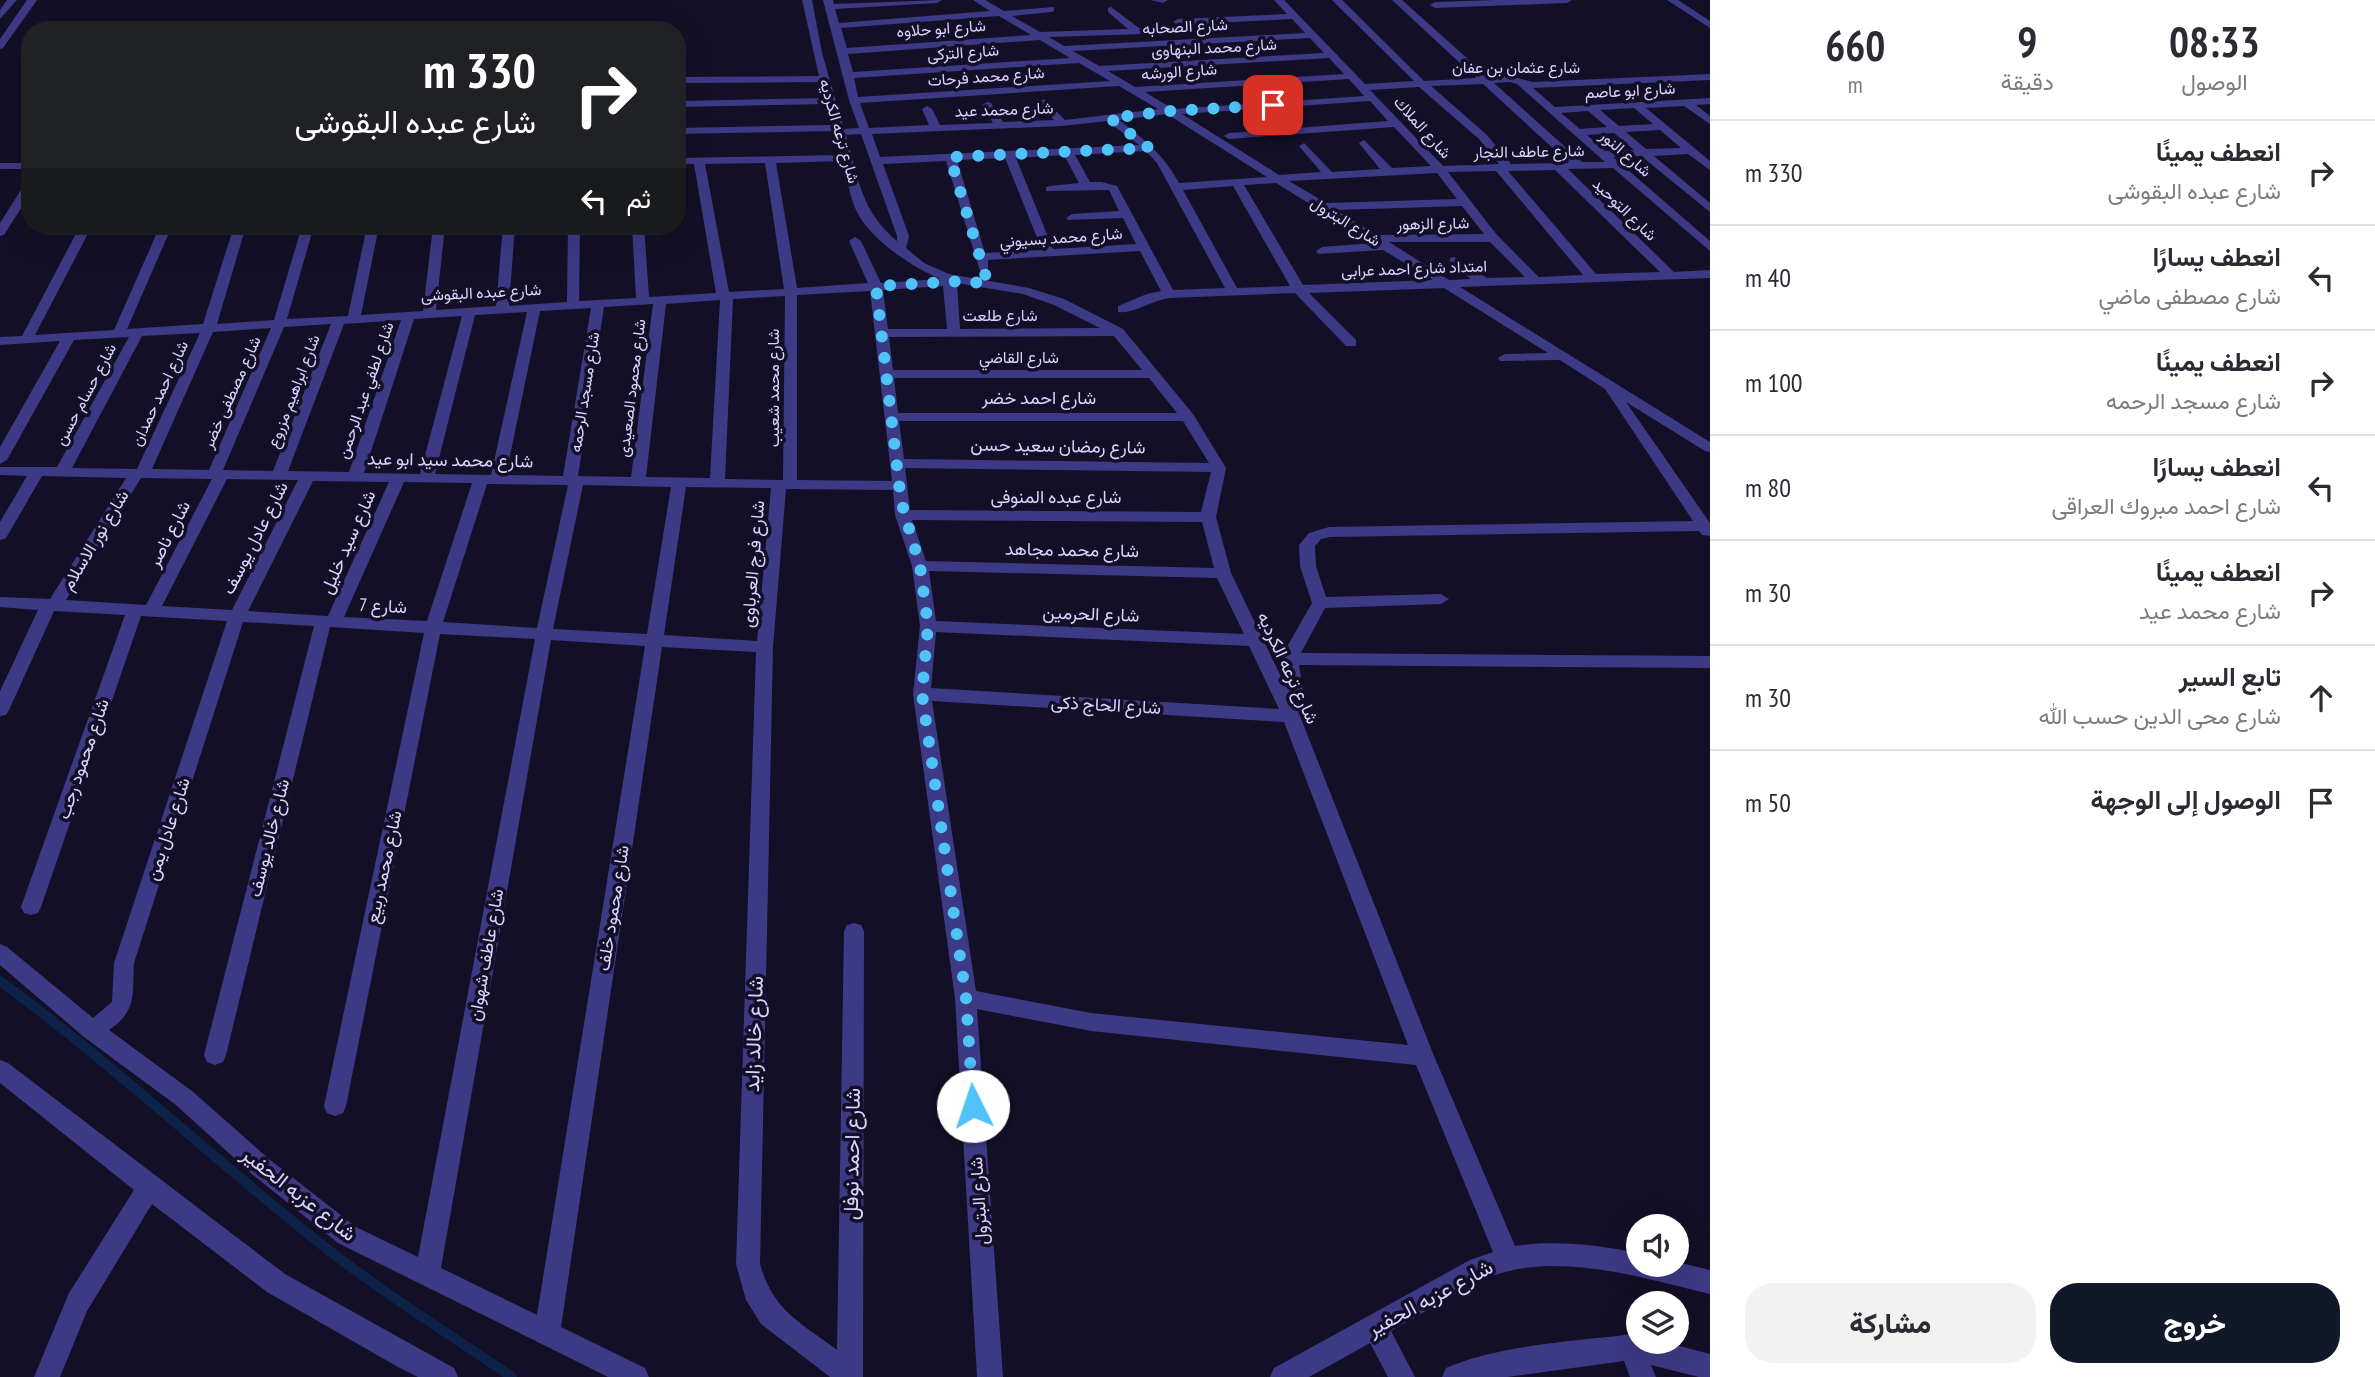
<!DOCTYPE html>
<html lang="ar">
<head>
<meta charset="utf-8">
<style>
	:root { --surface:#fff; --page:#f2f2f3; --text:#2b2b33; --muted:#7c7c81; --line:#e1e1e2; --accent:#111827 }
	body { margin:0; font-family:"PT Sans Narrow",Vazirmatn,sans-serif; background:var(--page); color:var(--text); direction:rtl; height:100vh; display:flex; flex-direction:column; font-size:26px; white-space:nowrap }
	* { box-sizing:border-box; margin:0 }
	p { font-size:23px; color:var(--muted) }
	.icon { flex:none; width:38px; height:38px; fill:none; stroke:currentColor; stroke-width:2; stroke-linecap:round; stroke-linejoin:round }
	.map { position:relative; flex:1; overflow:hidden; direction:ltr }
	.side { display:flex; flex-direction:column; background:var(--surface); width:665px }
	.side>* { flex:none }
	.guide { position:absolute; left:21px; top:21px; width:665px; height:214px; border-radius:28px; box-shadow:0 7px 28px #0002; direction:rtl; background:#202124; color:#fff; overflow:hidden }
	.tools { position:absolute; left:1626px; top:1214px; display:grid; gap:14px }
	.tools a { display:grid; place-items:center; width:63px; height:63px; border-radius:50%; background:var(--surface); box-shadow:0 7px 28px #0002; font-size:35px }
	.pin { position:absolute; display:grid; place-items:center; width:60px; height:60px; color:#fff; margin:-30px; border-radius:14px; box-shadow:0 4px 10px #0006 }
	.me { position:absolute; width:77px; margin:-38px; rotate:356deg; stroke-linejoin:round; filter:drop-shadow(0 0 5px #0008) }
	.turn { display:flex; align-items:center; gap:24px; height:147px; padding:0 35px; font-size:32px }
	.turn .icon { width:91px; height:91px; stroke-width:2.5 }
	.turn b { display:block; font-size:49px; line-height:60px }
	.then { display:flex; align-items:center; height:66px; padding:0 35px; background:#0003; gap:14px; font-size:26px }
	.eta { display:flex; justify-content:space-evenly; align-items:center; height:119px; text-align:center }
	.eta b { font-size:42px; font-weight:800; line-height:49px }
	.button { display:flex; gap:14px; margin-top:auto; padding:14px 35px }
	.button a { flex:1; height:80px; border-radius:28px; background:var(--accent); color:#fff; font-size:28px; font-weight:800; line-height:80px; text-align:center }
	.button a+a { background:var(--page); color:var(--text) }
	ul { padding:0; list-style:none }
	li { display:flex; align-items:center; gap:21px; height:105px; padding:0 35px; border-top:2px solid var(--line) }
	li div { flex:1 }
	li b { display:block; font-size:26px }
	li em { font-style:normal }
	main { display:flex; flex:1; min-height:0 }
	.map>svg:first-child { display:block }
</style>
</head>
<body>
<main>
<section class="side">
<div class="eta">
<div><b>08:33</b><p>الوصول</p></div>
<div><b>9</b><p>دقيقة</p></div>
<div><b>660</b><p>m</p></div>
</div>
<ul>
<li><svg class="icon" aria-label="right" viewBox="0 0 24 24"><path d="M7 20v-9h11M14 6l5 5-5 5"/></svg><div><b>انعطف يمينًا</b><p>شارع عبده البقوشى</p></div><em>330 m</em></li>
<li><svg class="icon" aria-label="left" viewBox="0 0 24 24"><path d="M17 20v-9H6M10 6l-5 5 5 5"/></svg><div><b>انعطف يسارًا</b><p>شارع مصطفى ماضي</p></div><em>40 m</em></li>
<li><svg class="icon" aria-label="right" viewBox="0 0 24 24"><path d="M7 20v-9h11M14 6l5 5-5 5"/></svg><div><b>انعطف يمينًا</b><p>شارع مسجد الرحمه</p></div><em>100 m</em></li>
<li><svg class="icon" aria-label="left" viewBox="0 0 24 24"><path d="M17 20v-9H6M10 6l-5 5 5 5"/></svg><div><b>انعطف يسارًا</b><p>شارع احمد مبروك العراقى</p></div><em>80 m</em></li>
<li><svg class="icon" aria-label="right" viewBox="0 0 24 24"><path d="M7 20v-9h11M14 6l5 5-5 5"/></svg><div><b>انعطف يمينًا</b><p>شارع محمد عيد</p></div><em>30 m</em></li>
<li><svg class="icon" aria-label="ahead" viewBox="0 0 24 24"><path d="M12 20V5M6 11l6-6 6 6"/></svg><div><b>تابع السير</b><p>شارع محى الدين حسب الله</p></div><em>30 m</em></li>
<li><svg class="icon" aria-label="arrive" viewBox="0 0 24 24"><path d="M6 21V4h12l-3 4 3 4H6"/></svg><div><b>الوصول إلى الوجهة</b></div><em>50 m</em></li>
</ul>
<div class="button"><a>خروج</a><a>مشاركة</a></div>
</section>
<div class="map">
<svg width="1710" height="1377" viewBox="0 0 1710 1377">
	<rect width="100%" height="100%" fill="#130f26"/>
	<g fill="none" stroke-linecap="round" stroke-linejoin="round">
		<!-- stream -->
		<path stroke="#0c2248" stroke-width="10" d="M0 981C109 1061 207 1153 312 1237 375 1288 445 1331 512 1377"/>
		<!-- minor -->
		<g fill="#3d3a85" fill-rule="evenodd">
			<polygon points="7,0 17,0 0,19 0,10"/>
			<polygon points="27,0 37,0 3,48 0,49 0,39"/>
			<path d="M802 0H812L822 53 844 129 859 128 849 100 823 0H833L834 4 942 0 937 3 835 9 839 23 990 11 973 0H985L1004 11 1054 7V11L1051 12 1012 16 1040 32 1128 29 1108 12V8L1111 7 1139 28 1176 27 1181 30 1176 33 1049 37 1064 46 1305 33 1292 19 1178 25 1173 22 1178 19 1287 14 1274 0H1284L1365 84 1414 81 1332 0H1342L1424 81 1476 78 1392 0H1402L1488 77 1510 76 1532 82 1710 74V80L1533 88 1555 107 1710 98V104L1696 105 1710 116V124L1684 106 1646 108 1710 161V170L1688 154 1654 156 1710 203V212L1641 156 1613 157 1710 241V251L1613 168 1568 169 1674 272 1710 270V278L1460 287 1710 442V452L1705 451 1626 402 1710 523V536L1702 535 1699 531 1330 537 1321 539 1315 546 1316 566 1326 597 1441 594 1449 599 1441 604 1325 608 1301 653 1710 656V668L1299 665 1303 690 1300 716 1434 1056 1515 1246C1557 1240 1597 1245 1638 1253V1265H1676V1262L1710 1270V1294C1641 1278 1554 1249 1485 1279 1453 1293 1422 1314 1391 1331L1415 1377H1388L1370 1343 1309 1377H1270L1274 1368 1470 1260 1493 1252 1416 1065 1091 1031 977 1009 1003 1377H977L955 998 913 694 920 626 912 566 895 515 893 490 786 489 773 647 760 1264C773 1311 801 1323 837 1350L844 931 847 925 854 923 861 925 864 931 863 1377H830L761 1324 746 1300 736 1264 756 652 662 647 561 1327 645 1368 649 1377H608L338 1243 253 1175 176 1105 84 1037 0 965V944L7 947 93 1018 112 1002 114 963 227 621 141 616 41 907 38 913 31 915 24 913 21 907 125 615 54 611 9 710 6 715 0 716V691L38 610 0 607V597L50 599 126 478 42 476 6 538 0 540V522L27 476 0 475V467H57L129 337 74 340 7 460 0 464V447L60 341 0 345V337L22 336 80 226H92L35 335 114 330 160 226H172L127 329 203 324 234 226H246L217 324 274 320 302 226H314L287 319 348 316 367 226H379L361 315 423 311 433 226H445L436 310 496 306 503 226H515L509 306 567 302 568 226H580L579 301 636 298 632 226H644L649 297 716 293 694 164H677V158L841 155 834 131 677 134V128L832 125 826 104 677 107V101L825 98 820 82 677 83V77L819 76ZM999 16 1031 35 847 48 841 28ZM1310 38 1324 53 1099 66 1073 51ZM1040 40 1070 58 853 72 848 54ZM1329 58 1344 74 1135 87 1108 71ZM1079 63 1110 81 858 97 854 78ZM1349 79 1364 96 1173 109 1145 92ZM1510 82 1517 84 1605 162H1582L1494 83ZM1483 84 1569 163 1511 164 1487 135 1431 86ZM1119 86 1158 109 1065 120 1044 99 1039 102 1054 120 1003 122 991 103 987 102 982 105 993 123 940 125 932 109 927 106 922 109 929 125 869 128 860 103ZM1419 87 1479 139 1499 164 1443 166 1370 90ZM1370 101 1388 121 1229 133 1224 136 1229 139 1394 127 1431 166 1392 168 1364 140 1359 143 1380 169 1332 172 1304 143 1299 146 1321 172 1279 175 1182 114ZM1634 108 1653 124 1619 126 1600 110ZM1588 111 1607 127 1580 129 1561 113ZM1167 114 1267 177 1179 183C1164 155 1144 139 1119 120ZM1107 121 1139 145 880 157 872 134 1062 126ZM1660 130 1681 148 1646 149 1626 132ZM1614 133 1634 150 1605 151 1587 135ZM861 134 897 236V241C860 210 859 179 846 135ZM1146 151 1157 163 1225 288 1173 290 1117 186 1101 182H1090L1075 155ZM1064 155 1079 183 1050 186 1046 187V191L1109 190 1119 211 1072 214 1066 218 1068 220 1123 218 1136 244 1053 249 1016 158ZM1005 158 1042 250 985 253 957 160ZM843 161C847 177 849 195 856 210 870 240 911 266 940 279L881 283 861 241 855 237 849 241 868 283 797 288 776 163ZM946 161 980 271H988V260L1140 251 1161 291 1147 294 1118 306V312C1134 314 1153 300 1169 298L1295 293 1346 346H1356V340L1309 293 1444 288 1548 353 1505 354 1498 358 1500 361 1560 360 1605 389 1693 521 1329 527 1309 533 1299 545 1300 566 1312 603 1280 659 1284 683 1231 573 1216 517 1226 468 1193 414 1123 329 1064 299 1029 288 949 274 924 263 906 248 909 236 883 164ZM765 163 784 289 729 292 705 164ZM1555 170 1660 272 1596 274 1508 171ZM1496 171 1583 275 1539 277 1497 235 1448 172ZM1437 173 1457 199 1326 203 1289 181ZM1276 183 1373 243 1322 247 1316 251 1318 254 1383 250 1433 280 1303 285 1244 185ZM1233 186 1290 286 1237 288 1183 190ZM1462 206 1484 234 1377 235 1336 210ZM1389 242H1490L1525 277 1487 278 1454 257 1450 258V264L1471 279 1449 280ZM957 283 1023 294 1054 305 1100 328 960 329ZM943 286 947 329H888L883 290ZM870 291 892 481 797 480V295ZM785 296 783 480 725 479 733 299ZM720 300 710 478 646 477 666 304ZM653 304 631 477 578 476 604 307ZM591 308 563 476 506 475 540 311ZM527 312 491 475 435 474 475 315ZM462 316 420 474 364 473 414 319ZM401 320 349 472 288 471 344 324ZM331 324 273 471 223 470 284 327ZM271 328 209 470 152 469 213 332ZM200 333 137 469 72 468 142 336ZM1114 336 1142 370H893L889 337ZM894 378H1149L1177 413H898ZM899 421H1183L1209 463 904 459ZM905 468 1211 472 1201 512 910 510ZM141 478 212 479 146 605 66 600ZM227 479 298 480 232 610 162 606ZM313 481 389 482 328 616 248 611ZM404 482 472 483 427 621 344 617ZM487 484 568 485 537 628 443 622ZM583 485 671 487 647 634 553 629ZM686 487 771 488 757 641 664 635ZM912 520 1202 522 1214 568 926 561ZM929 571 1217 578 1244 634 936 621ZM243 622 314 626 204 1055 207 1062 215 1065 223 1062 226 1055 330 627 424 633 324 1106 327 1113 335 1116 343 1113 346 1106 440 634 535 639 418 1257 356 1227 269 1159 192 1091 109 1030C138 1010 132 994 134 963ZM936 632 1249 646 1279 709 931 688ZM551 640 645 646 537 1315 441 1268ZM932 701 1284 722 1408 1045 1091 1013 976 991Z"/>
			<polygon points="1151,0 1168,0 1163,3"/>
			<polygon points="1495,0 1572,0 1567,3 1435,8 1430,5 1435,2"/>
			<polygon points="1667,0 1678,0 1710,21 1710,28"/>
			<rect x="0" y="163" width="30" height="6"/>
			<polygon points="30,181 30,194 4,235 0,236 0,223 26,182"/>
			<polygon points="0,1060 8,1063 285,1274 454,1368 458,1377 418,1377 398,1367 267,1292 152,1204 87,1311 60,1377 34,1377 69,1293 134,1190 0,1083"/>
			<path d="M1632 1334 1638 1336V1342H1664L1710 1354V1377H1699L1651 1365 1656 1377H1630L1624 1361 1507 1377H1442L1446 1368C1503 1344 1571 1342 1632 1334Z"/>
		</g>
	</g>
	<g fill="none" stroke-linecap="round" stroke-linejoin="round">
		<!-- route -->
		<polyline stroke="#4fc3f7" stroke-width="12" stroke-dasharray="0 21.6" points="973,1106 966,998 922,694 928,626 920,566 901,501 876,286 965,281 988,284 950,157 1149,148 1110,118 1169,111 1273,105"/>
	</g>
	<g text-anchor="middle" stroke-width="7" stroke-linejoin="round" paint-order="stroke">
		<!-- far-street labels -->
		<g font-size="16" fill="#d9d4ff" stroke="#130f26">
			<text transform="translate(1185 26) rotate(-3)" y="6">شارع الصحابه</text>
			<text transform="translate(941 28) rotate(-4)" y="6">شارع ابو حلاوه</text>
			<text transform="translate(1214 47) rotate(-3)" y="6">شارع محمد البنهاوى</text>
			<text transform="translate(963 52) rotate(-4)" y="6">شارع التركى</text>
			<text x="1516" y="73">شارع عثمان بن عفان</text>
			<text transform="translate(1179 71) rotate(-4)" y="6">شارع الورشه</text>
			<text transform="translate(986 76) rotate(-4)" y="6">شارع محمد فرحات</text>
			<text transform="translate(1630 90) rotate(-3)" y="6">شارع ابو عاصم</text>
			<text transform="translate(1004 109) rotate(-2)" y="6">شارع محمد عيد</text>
			<text transform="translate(1423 127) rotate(48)" y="6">شارع الملاك</text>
			<text transform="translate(840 131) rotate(74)" y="6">شارع ترعه الكرديه</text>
			<text transform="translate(1529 151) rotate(-1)" y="6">شارع عاطف النجار</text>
			<text transform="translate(1626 153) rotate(41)" y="6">شارع النور</text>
			<text transform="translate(1625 209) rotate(44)" y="6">شارع التوحيد</text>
			<text transform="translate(1346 221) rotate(32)" y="6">شارع البترول</text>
			<text transform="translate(1433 223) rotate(-1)" y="6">شارع الزهور</text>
			<text transform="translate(1061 237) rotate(-4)" y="6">شارع محمد بسيوني</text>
			<text transform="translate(1414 268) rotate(-2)" y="6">امتداد شارع احمد عرابى</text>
			<text transform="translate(481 292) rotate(-3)" y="6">شارع عبده البقوشى</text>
			<text x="1000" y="321">شارع طلعت</text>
			<text x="1019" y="363">شارع القاضي</text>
			<text transform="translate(631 388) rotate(-83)" y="6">شارع محمود الصعيدى</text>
			<text transform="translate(773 388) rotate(-90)" y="6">شارع محمد شعيب</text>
			<text transform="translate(365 390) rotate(-71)" y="6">شارع لطفي عبد الرحمن</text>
			<text transform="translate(293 391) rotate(-69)" y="6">شارع ابراهيم مزروع</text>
			<text transform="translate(231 392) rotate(-66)" y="6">شارع مصطفى خضر</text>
			<text transform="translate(584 392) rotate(-81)" y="6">شارع مسجد الرحمه</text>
			<text transform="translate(159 393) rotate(-65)" y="6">شارع احمد حمدان</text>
			<text transform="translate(85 394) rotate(-62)" y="6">شارع حسام حسن</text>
		</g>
		<!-- street labels -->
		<g font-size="18" fill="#d9d4ff" stroke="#130f26">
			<text x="1039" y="404">شارع احمد خضر</text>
			<text transform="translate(1058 446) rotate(1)" y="6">شارع رمضان سعيد حسن</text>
			<text transform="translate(450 460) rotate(1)" y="6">شارع محمد سيد ابو عيد</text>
			<text x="1056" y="503">شارع عبده المنوفى</text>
			<text transform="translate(169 534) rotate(-63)" y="6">شارع ناصر</text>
			<text transform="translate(255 538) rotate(-63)" y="6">شارع عادل يوسف</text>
			<text transform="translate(95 540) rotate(-59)" y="6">شارع نور الاسلام</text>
			<text transform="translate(348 542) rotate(-66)" y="6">شارع سيد خليل</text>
			<text transform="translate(1072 550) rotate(1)" y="6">شارع محمد مجاهد</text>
			<text transform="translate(753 564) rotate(-85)" y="6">شارع فرج العرباوى</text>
			<text transform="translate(383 606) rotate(3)" y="6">شارع 7</text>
			<text transform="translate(1091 614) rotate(2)" y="6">شارع الحرمين</text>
			<text transform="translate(1288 668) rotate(65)" y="6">شارع ترعه الكرديه</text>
			<text transform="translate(1106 705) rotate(3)" y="6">شارع الحاج ذكى</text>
			<text transform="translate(83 759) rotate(-71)" y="6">شارع محمود رجب</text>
			<text transform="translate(168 829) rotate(-72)" y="6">شارع عادل يمن</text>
			<text transform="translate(269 838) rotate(-76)" y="6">شارع خالد يوسف</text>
			<text transform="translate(384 867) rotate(-78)" y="6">شارع محمد ربيع</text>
			<text transform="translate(613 908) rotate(-81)" y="6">شارع محمود خلف</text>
			<text transform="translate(486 955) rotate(-80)" y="6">شارع عاطف شهوان</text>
			<text transform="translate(979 1201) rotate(-94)" y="6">شارع البترول</text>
		</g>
		<!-- near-street labels -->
		<g font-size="21" fill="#d9d4ff" stroke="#130f26">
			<text transform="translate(754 1034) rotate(-88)" y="7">شارع خالد زايد</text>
			<text transform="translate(852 1154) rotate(-89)" y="7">شارع احمد نوفل</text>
			<text transform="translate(299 1194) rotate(38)" y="7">شارع عزبه الحفير</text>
			<text transform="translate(1430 1298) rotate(-28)" y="7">شارع عزبه الحفير</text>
		</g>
	</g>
</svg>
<div class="tools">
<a><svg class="icon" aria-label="sound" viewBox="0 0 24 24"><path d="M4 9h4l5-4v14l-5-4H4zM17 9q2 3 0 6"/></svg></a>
<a><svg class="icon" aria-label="layers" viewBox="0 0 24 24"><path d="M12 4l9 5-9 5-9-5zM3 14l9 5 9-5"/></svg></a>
</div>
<div class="pin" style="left:1273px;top:105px;background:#d93025"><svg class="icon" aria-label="arrive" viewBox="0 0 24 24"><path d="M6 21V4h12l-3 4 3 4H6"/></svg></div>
<svg class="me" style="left:973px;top:1106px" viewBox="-20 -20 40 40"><circle r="19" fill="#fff"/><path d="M0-13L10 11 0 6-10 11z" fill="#4fc3f7"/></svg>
<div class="guide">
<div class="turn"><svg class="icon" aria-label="right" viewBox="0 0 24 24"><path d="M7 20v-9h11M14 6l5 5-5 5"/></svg><div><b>330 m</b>شارع عبده البقوشى</div></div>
<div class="then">ثم<svg class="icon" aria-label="left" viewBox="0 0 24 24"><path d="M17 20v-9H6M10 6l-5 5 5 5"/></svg></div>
</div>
</div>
</main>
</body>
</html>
